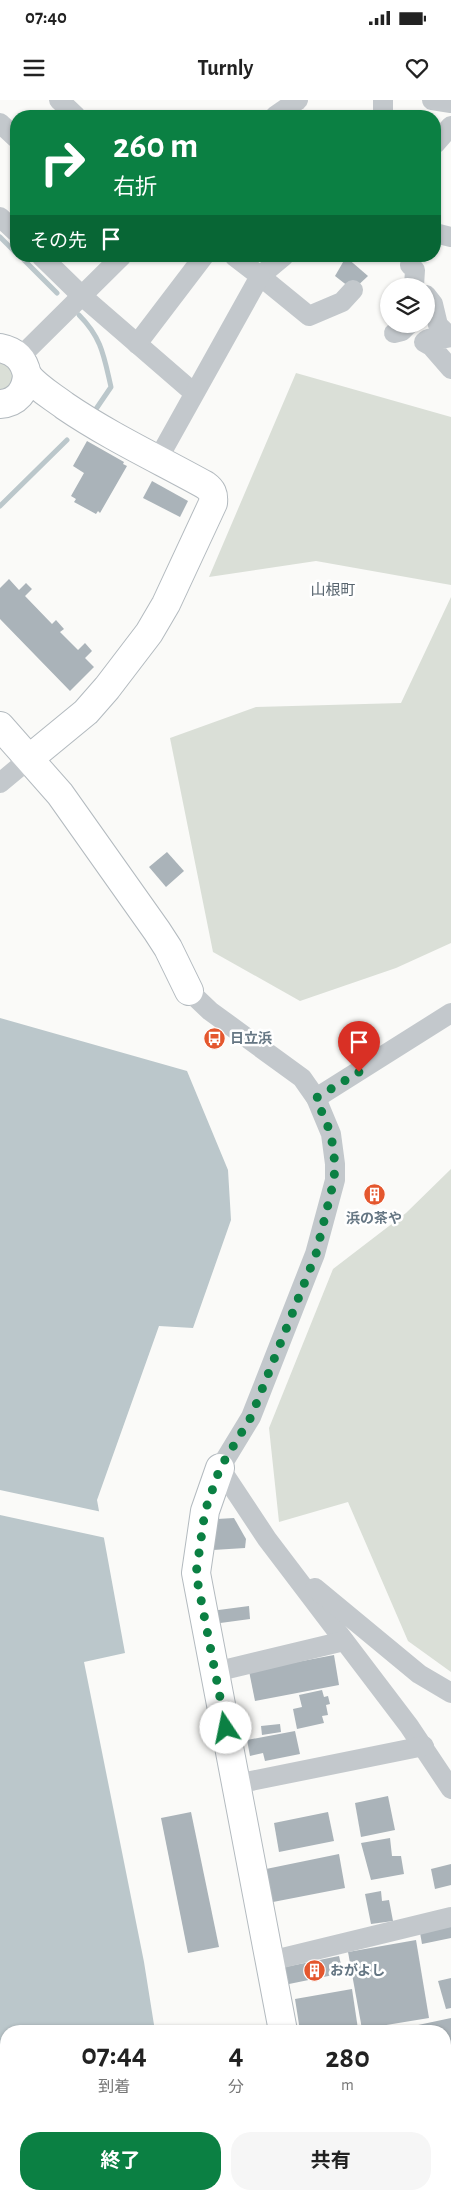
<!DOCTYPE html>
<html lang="ja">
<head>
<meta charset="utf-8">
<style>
	:root { --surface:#fff; --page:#f6f6f6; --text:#222; --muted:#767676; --accent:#0b8043 }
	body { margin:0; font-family:"Alegreya Sans","Noto Sans JP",sans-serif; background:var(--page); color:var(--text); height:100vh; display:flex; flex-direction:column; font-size:19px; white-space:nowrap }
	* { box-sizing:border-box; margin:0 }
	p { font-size:16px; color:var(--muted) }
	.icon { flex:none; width:28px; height:28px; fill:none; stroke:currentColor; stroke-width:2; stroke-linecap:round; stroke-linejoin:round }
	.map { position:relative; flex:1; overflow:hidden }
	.side { position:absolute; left:0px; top:1925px; width:451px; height:175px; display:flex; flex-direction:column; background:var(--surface); border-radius:20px 20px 0 0; box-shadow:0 1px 4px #0004 }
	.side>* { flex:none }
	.top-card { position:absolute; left:10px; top:10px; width:431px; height:152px; border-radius:20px; box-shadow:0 1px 4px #0004; background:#0b8043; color:#fff; overflow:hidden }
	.tools { position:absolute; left:380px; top:178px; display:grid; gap:10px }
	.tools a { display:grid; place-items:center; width:55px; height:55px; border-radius:50%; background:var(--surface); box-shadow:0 1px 4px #0004; font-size:25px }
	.pin { position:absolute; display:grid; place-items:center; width:42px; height:42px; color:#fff; margin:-51px -21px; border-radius:50% 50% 50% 0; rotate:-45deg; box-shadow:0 0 5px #0007 }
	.pin .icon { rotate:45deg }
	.me { position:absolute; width:55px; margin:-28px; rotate:349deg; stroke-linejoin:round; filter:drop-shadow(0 0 4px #0008) }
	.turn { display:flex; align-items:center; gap:18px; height:105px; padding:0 20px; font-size:22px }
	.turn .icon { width:65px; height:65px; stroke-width:2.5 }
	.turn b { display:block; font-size:35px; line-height:42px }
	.then { display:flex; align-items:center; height:48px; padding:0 20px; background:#0003; gap:10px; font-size:19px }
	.eta { display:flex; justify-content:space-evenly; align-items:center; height:85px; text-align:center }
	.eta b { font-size:30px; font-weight:700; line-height:35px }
	.button { display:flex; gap:10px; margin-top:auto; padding:10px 20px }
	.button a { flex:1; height:58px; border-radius:20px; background:var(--accent); color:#fff; font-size:20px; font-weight:700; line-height:58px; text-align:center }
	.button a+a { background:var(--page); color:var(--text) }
	.status { display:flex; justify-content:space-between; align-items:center; height:35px; padding:0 25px; background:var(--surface); direction:ltr }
	.status svg { height:14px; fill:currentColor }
	header { display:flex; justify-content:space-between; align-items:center; height:65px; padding:0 20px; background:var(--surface); font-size:22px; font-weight:700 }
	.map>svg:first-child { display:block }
</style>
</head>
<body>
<div class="status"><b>07:40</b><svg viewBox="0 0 49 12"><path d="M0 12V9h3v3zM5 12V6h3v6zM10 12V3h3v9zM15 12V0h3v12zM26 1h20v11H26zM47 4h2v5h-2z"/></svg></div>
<header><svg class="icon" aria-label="menu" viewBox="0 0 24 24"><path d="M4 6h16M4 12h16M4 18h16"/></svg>Turnly<svg class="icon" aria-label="heart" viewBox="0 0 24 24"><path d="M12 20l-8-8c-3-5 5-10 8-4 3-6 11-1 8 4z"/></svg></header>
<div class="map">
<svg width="451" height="2100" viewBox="0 0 451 2100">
	<rect width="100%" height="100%" fill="#fafaf8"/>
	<!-- green -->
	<g fill="#dadfd7">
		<polygon points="0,260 6,262 15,274 9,288 0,292"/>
		<polygon points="296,273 451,317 451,485 316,461 209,477"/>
		<polygon points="451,497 451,843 396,868 300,901 213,852 170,638 256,607 401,603"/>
		<polygon points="451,1069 451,1572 408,1541 348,1402 279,1422 269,1328 333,1169 406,1113"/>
	</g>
	<!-- water -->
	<polygon fill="#bbc7cb" points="0,918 187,971 228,1070 231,1120 193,1228 159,1226 97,1400 125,1553 84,1562 144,1862 155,1931 6,1931 6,2094 181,2094 182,2100 0,2100"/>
	<!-- pier -->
	<polygon fill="#fafaf8" points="0,1390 102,1412 106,1438 0,1415"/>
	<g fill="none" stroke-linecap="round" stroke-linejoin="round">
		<!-- stream -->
		<g stroke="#bbc7cb" stroke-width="5">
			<polyline points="0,137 16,153"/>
			<polyline points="20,156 57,193"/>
			<path d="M79 215C102 238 104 257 111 287L96 309"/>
			<polyline points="0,406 67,340"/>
		</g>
	</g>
	<!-- building -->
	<g fill="#aab3b9">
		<polygon points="346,157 368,176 353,190 335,176"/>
		<polygon points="87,341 124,362 123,364 127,366 100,413 98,411 96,414 74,402 76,399 71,396 84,373 73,366"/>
		<polygon points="152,381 188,401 180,417 143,398"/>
		<polygon points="9,479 19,490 26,483 32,489 25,496 52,524 56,520 64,529 60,532 78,550 85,543 92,551 85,558 94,567 70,591 0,519 0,488"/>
		<polygon points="167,752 184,771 166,787 149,767"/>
		<polygon points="373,1085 380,1087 376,1105 368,1103"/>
		<polygon points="234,1418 246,1439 245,1448 213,1450 217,1419"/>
		<polygon points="249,1506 250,1519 213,1524 211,1511"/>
		<polygon points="334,1555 339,1585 255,1601 249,1571"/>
		<polygon points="322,1590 324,1597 328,1596 330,1604 326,1605 328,1615 322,1616 324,1623 297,1629 293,1609 302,1607 299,1595"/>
		<polygon points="280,1624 281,1632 262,1635 261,1626"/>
		<polygon points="295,1631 300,1654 265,1661 263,1653 250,1656 247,1640"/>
		<polygon points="388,1696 395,1730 361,1737 355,1703"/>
		<polygon points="191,1712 219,1847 188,1853 161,1718"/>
		<polygon points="328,1712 334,1741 279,1752 274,1723"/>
		<polygon points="390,1738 392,1756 401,1756 404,1774 371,1780 361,1743"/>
		<polygon points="339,1754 345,1788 273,1802 268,1776 264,1777 263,1773 267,1772 266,1769"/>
		<polygon points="451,1764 451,1785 435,1789 431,1769"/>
		<polygon points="381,1791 382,1801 389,1800 393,1821 371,1824 365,1794"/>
		<polygon points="451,1820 451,1838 422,1844 419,1827"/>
		<polygon points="416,1840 429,1918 362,1929 348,1852"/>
		<polygon points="339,1856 343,1873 289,1884 285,1867"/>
		<polygon points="451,1878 451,1908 446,1909 438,1881"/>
		<polygon points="352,1889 358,1929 346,1931 300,1931 295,1899"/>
		<polygon points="451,1918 451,1970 445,1971 445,1931 390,1931"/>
	</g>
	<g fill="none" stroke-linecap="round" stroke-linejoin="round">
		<defs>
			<g id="secondary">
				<path d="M0 248C15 251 24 259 27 275 26 291 17 303 0 304"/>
				<path d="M27 275C37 288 52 296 65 306 109 336 158 359 205 385 212 390 214 394 213 403L166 504 149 533 107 588 86 612 30 658"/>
				<polyline points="0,626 60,694 157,831 168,848 189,891"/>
				<polyline points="220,1368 205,1411 196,1473 283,1931"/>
			</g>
		</defs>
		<!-- secondary casing -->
		<use href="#secondary" stroke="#b3babf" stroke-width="30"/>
		<!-- street -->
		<g stroke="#c3c8cc" stroke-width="20">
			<polyline points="59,0 76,16"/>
			<polyline points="383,0 383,16"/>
			<polyline points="432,0 451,3"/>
			<polyline points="275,16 298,0"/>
			<polyline points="0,23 16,38"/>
			<polyline points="435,44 451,26"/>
			<polyline points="0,117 16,132"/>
			<polyline points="435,133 451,137"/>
			<polyline points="41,156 82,196 194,293"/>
			<polyline points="284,156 260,176 309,216 342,202 353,190"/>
			<polyline points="412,156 410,165 415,170 414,186"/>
			<path d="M426 195 433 204 438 225 450 237C442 241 432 234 424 242L431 246 451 269"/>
			<polyline points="394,233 402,231 409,224"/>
			<polyline points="137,244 204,156"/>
			<polyline points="20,257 122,156"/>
			<polyline points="158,359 260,176 234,156"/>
			<polyline points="0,683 30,658"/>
			<polyline points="189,891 210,911 302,978 316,998 331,1034 335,1064 335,1080 315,1154 251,1317 220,1368 267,1439 409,1626 451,1689"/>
			<polyline points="316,998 451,913"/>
			<polyline points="315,1488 419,1574 451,1593"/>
			<polyline points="215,1572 344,1541"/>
			<polyline points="236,1684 424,1646"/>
			<polyline points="270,1861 451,1817"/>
			<polyline points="445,2034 451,2032"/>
		</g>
		<!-- secondary -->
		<use href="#secondary" stroke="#fff" stroke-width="28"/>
	</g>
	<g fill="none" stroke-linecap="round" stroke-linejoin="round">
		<!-- route -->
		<polyline stroke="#0b8043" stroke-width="9" stroke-dasharray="0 16.2" points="226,1628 196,1474 205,1411 220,1368 251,1317 316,1154 334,1080 335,1064 331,1034 316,998 359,972"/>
	</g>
	<!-- icons -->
	<defs>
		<symbol id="bus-disc" viewBox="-11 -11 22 22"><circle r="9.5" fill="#e4572e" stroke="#fff"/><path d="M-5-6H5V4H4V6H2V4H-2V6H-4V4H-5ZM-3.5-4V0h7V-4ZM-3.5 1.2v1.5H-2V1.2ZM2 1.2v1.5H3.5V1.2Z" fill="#fff"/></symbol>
		<symbol id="building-disc" viewBox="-11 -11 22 22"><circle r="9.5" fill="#e4572e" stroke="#fff"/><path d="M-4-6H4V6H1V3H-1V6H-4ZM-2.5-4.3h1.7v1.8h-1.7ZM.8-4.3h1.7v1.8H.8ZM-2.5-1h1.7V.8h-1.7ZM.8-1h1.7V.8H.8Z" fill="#fff"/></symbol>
	</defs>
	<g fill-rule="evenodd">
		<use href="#bus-disc" x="202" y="926" width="25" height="25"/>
		<use href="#building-disc" x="362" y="1082" width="25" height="25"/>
		<use href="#building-disc" x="302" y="1858" width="25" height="25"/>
	</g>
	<g text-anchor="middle" stroke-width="5" stroke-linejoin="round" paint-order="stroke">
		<!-- poi labels -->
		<g font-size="14" font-weight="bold" fill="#657683" stroke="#fff" text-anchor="start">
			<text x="230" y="943">日立浜</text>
			<text x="374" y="1123" text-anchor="middle">浜の茶や</text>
			<text x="330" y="1875">おがよし</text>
		</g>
		<!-- neighbourhood labels -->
		<g font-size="15" fill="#57646e" stroke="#fff">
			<text x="333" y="495">山根町</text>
		</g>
	</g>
</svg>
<div class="tools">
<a><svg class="icon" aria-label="layers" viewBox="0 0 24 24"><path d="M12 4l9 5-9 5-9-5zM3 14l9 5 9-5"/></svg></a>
</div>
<div class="pin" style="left:359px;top:972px;background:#d93025"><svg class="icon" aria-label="arrive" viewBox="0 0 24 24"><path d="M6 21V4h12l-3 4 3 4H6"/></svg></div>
<svg class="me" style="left:226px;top:1628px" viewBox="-20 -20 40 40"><circle r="19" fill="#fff"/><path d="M0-13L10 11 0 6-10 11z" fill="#0b8043"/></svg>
<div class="top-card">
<div class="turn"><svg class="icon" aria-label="right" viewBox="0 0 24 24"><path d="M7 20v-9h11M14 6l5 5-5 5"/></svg><div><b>260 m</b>右折</div></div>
<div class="then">その先<svg class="icon" aria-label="arrive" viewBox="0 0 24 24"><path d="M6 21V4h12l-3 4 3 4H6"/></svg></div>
</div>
<section class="side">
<div class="eta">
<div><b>07:44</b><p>到着</p></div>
<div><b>4</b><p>分</p></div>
<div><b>280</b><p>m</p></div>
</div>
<div class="button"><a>終了</a><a>共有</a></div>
</section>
</div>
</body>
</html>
